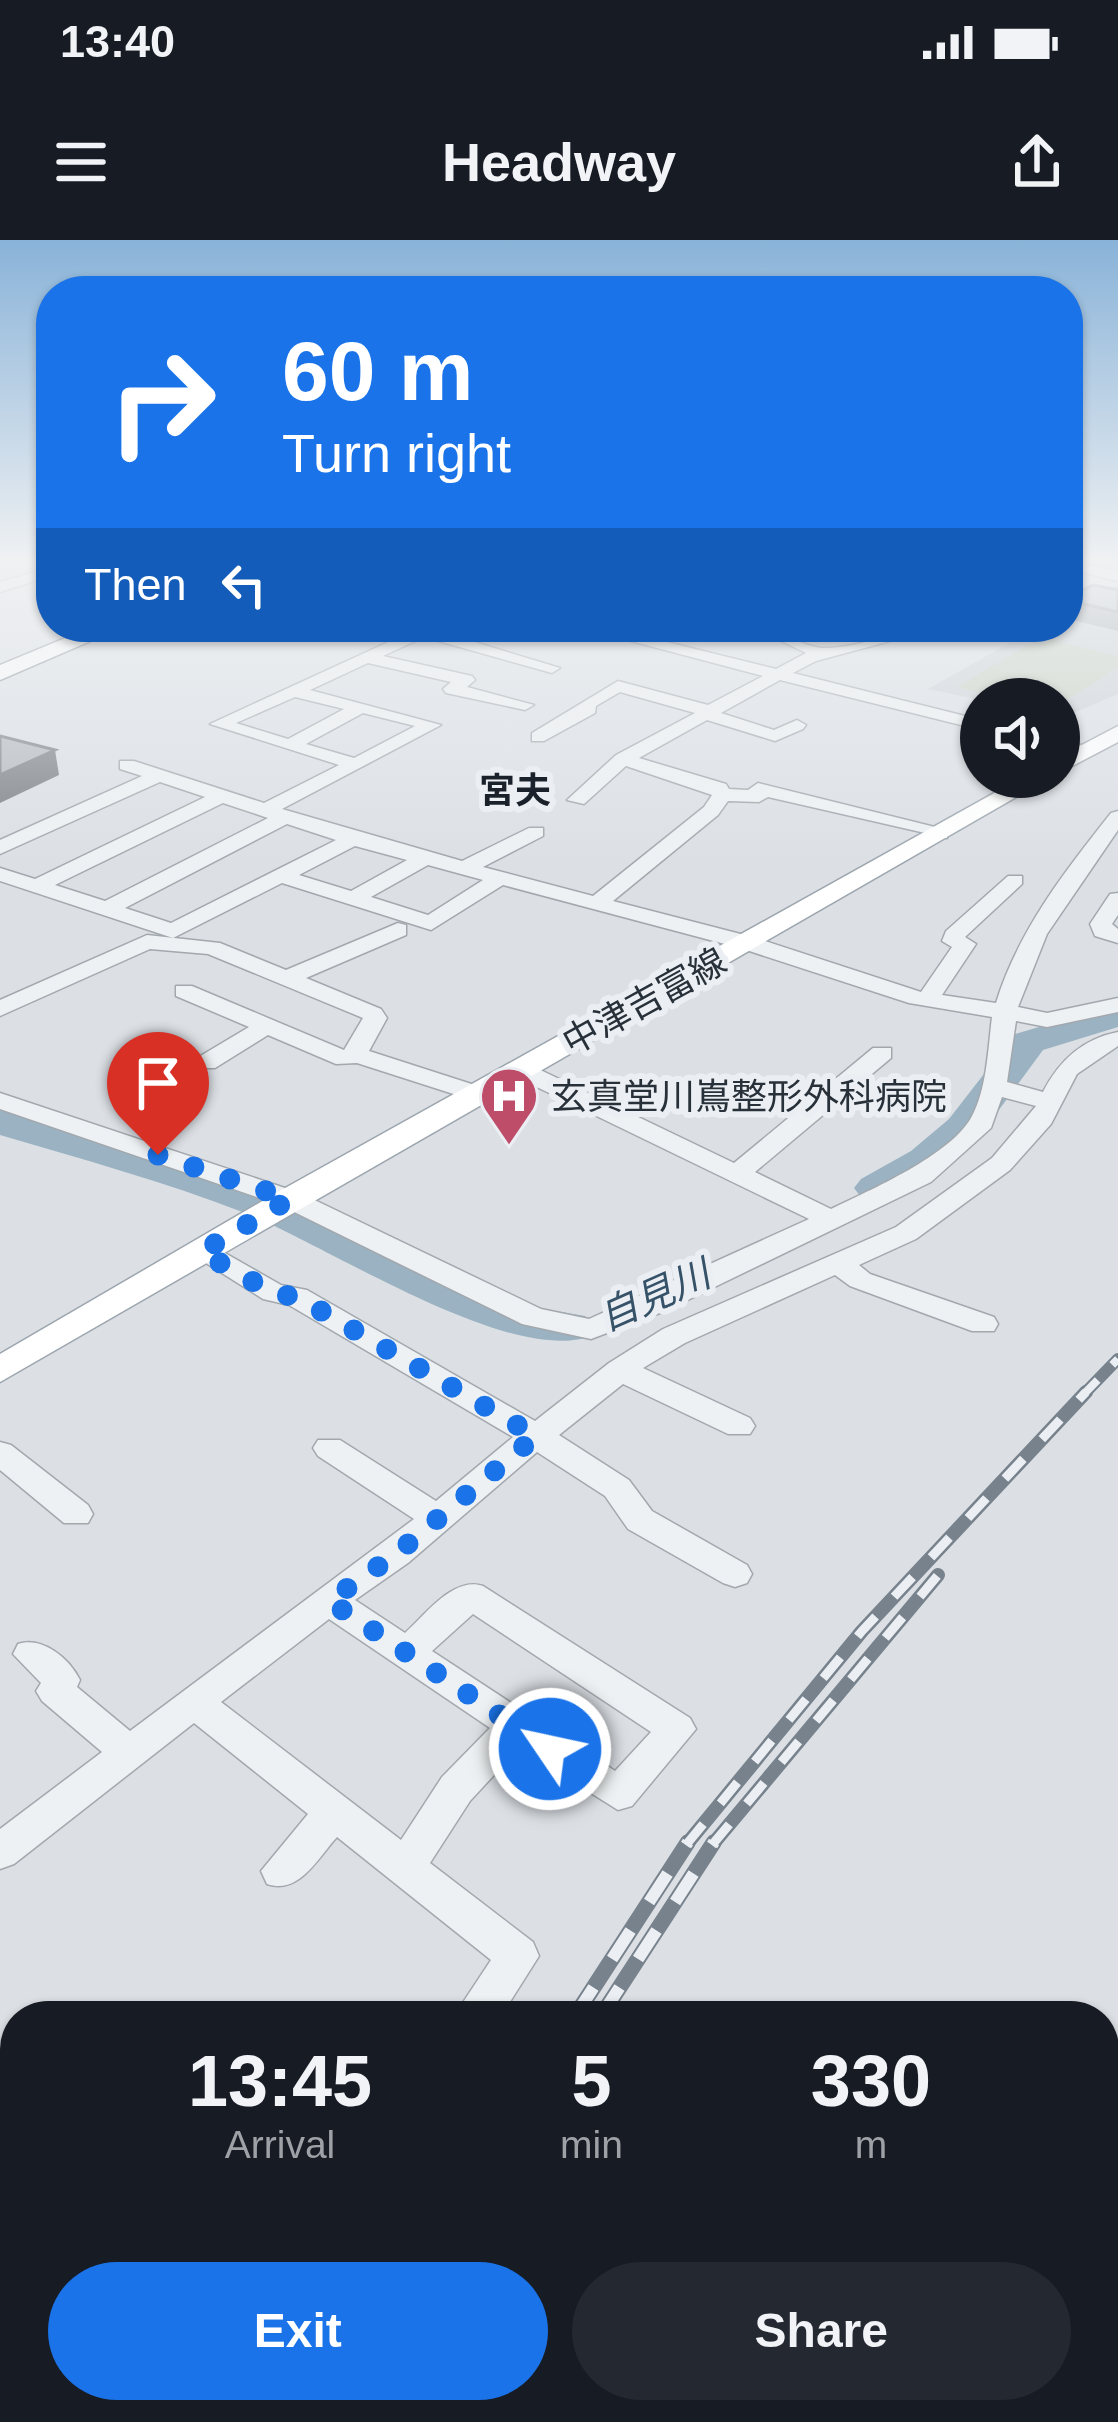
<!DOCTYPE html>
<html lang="en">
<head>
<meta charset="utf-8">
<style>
	:root { --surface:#171b24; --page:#242831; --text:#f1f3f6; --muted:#9ea1a6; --accent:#1a73e8 }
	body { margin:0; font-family:Arial,"Noto Sans JP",sans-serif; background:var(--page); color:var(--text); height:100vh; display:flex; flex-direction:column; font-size:45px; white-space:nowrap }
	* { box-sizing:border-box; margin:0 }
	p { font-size:39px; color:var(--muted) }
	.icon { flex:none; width:66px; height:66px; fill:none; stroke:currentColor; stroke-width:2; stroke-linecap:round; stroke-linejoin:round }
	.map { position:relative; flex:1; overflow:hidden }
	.side { position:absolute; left:0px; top:1761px; width:1119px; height:423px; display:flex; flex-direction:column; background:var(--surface); border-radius:48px 48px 0 0; box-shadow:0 3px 9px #0004 }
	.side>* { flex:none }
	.hud { position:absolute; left:36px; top:36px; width:1047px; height:366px; border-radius:48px; box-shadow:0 3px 9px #0004; background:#1a73e8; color:#fff; overflow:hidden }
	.tools { position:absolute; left:960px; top:438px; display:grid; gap:24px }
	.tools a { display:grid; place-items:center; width:120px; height:120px; border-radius:50%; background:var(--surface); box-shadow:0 3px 9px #0004; font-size:60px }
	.pin { position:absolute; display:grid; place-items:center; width:102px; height:102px; color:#fff; margin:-123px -51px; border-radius:50% 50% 50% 0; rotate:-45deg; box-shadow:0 0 12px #0007 }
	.pin .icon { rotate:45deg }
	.me { position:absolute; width:132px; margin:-66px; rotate:304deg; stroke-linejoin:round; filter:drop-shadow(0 0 9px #0008) }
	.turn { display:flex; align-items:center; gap:42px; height:252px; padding:0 48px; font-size:54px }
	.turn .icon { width:156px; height:156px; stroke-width:2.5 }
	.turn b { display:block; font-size:84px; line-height:102px }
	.then { display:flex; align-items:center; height:114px; padding:0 48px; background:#0003; gap:24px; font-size:45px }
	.eta { display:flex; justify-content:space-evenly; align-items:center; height:204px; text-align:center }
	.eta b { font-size:72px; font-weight:600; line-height:84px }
	.cta { display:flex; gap:24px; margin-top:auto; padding:24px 48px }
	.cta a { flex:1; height:138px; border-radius:72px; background:var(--accent); color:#fff; font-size:48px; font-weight:600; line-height:138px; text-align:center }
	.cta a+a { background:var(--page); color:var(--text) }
	.status { display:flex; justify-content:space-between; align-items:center; height:84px; padding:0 60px; background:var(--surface); direction:ltr }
	.status svg { height:33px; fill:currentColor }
	header { display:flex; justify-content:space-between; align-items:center; height:156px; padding:0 48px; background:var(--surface); font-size:54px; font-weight:600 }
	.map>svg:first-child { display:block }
</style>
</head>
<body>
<div class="status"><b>13:40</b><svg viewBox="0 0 49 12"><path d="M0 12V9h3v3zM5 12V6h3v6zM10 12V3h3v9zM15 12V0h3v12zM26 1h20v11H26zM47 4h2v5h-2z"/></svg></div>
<header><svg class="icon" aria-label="menu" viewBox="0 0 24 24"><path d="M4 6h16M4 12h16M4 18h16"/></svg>Headway<svg class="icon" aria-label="share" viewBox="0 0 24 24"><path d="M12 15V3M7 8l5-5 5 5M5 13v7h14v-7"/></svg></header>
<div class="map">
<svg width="1118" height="2182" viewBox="0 0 1118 2182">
	<rect width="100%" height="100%" fill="#dce0e5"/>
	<!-- built -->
	<polygon fill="#cbd0d5" points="1113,345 1118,346 1118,454 1064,477 1059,476 1059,459 981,460 928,449 1038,387 1068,387 1068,370"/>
	<!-- green -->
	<polygon fill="#c4cebe" points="1041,397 1118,416 1118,427 1059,465 1059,459 1004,459 957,447"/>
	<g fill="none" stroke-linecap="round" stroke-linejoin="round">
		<!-- river -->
		<g fill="#9ab2c1" fill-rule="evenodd">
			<polygon points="1118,764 1118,787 1043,810 979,897 941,929 891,957 876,961 861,957 854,948 861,939 911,911 949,879 1015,794"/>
			<path d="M0 870 233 939 336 979 482 1049 537 1068 585 1076 592 1087 585 1098C501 1120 328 1006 245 973 165 942 82 919 0 895Z"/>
		</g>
		<defs>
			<g id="minor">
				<polygon points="1068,321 1118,331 1118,341 1068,329"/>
				<polygon points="51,327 51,336 0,352 0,342"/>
				<path d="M421 387H442L438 391 560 428 552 433 424 397 383 416 472 436 475 440 467 447 534 465 525 470 446 453 443 449 451 442 368 423 310 450 441 485 282 569 462 621 529 588H543V596L483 627 593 656 704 567 712 555 626 526 584 564 567 560 616 515 695 473 620 452 596 466 595 473 544 501H532V493L618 441 708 465 763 436 578 387H606L776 429 806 413 752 387C779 387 801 408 826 408 863 408 902 387 942 387L816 421 793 433 981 480V490L780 440 721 473 774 490 797 480 806 485 803 489 775 501 707 480 639 518 726 544 729 549 748 550 758 543 947 590V598L768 557 759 562 728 561 718 575 613 661 756 698 921 752 952 707 942 701 946 691 1008 636H1022V644L965 697 976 704 942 755 996 763C1018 691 1065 631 1111 573L1118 571V590L1047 694 1018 767 1047 773 1118 758V772L1047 787 1016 781 1007 842 1043 852C1059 821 1082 799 1118 792V806L1077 834 1051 884 1010 930 916 999 859 1025 870 1034 994 1077 998 1084 994 1091H972L850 1046 835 1035 685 1103 643 1128 750 1178 755 1186 750 1194H728L623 1144 559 1195 629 1240 652 1271 747 1325 752 1334 747 1343 735 1347 723 1343 628 1289 605 1256 537 1212 408 1323 355 1360 405 1393C426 1374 454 1336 483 1346L690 1478 696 1489 632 1566 618 1570 519 1508 470 1561 430 1623 533 1702 539 1716 501 1776H454L491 1720 337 1597C317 1619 299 1655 267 1644L261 1631 308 1574 194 1483 14 1624 0 1629V1589L102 1512 42 1461 36 1451 41 1443 13 1414 18 1404C42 1396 69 1418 80 1440L77 1447 130 1491 414 1279 318 1216 313 1208 318 1200H340L436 1261 513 1197 289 1065 263 1059 187 1011 191 1005H211L281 1045 307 1050 535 1181 609 1123 663 1089 896 987 992 918 1036 866 1002 857 991 888 931 942 665 1071 591 1099 522 1084 280 965 0 869V853L300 953 541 1069 589 1079 809 979 512 835 509 830 512 825H530L734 923 873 808H891V818L755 932 831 969C870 950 949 916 971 878 987 849 988 809 992 777L909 763 740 708 503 645 431 690 282 643 173 698 0 641V628L35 639 205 557 160 542 0 614V600L142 536 120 529V521H134L264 563 339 525 210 484ZM295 457 344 469 288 499 236 483ZM363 473 415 486 354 518 306 504ZM223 563 268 578 105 661 55 645ZM287 584 336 600 171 683 125 668ZM355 606 407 620 351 651 299 635ZM428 625 483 640 428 675 371 657ZM473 1374 651 1492 615 1531 432 1411ZM329 1379 490 1488 442 1537 401 1600 221 1462Z"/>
				<polygon points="1059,499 1092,508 1094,512 1085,518 1059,511"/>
				<polygon points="1118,653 1118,675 1112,684 1118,689 1118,703 1095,696 1090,684 1110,654"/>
				<polygon points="398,683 406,685 406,695 306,738 381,769 387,778 369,811 487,849 491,854 487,859 469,859 357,823 336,824 268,795 215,828 197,828 194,823 197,818 249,787 176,756 176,746 192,746 344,810 363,778 208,714 150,709 0,776 0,760 147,695 220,703 286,730"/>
				<polygon points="0,1202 11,1205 88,1265 93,1274 88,1283 64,1283 0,1230"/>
			</g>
			<g id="major">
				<polygon points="1118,486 1118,502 1059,533 1059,517"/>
				<polygon points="1023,537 1051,537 0,1142 0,1114 278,952"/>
			</g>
			<polygon id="highway" points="92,387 123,387 0,440 0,425"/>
		</defs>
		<!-- minor casing -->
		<use href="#minor" stroke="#a2a8ae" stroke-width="3"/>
		<!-- major casing -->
		<use href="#major" stroke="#9da6af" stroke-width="3"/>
		<!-- highway casing -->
		<use href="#highway" stroke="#858f99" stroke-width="3"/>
		<!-- minor -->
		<use href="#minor" fill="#eef1f3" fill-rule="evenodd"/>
		<!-- major -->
		<use href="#major" fill="#fff" fill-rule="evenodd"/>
		<!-- highway -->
		<use href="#highway" fill="#fff" fill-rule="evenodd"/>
		<defs>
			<polyline id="rail-far2" points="1083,1155 1118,1119"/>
			<g id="rail-far1">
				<polyline points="686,1605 862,1391 1086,1152"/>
				<polyline points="712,1605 938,1335"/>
			</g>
			<g id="rail">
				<polyline points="575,1776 688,1602"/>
				<polyline points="601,1776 714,1602"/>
				<polyline points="351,2182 357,2169"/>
				<polyline points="380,2182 386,2169"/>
			</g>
		</defs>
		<!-- rail-far2 casing -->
		<use href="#rail-far2" stroke="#77828c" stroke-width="12"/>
		<!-- rail-far1 casing -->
		<use href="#rail-far1" stroke="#77828c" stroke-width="14"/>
		<!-- rail casing -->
		<use href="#rail" stroke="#77828c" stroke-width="16"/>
		<!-- rail-far2 -->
		<use href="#rail-far2" stroke="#ebeff3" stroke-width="8" stroke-dasharray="21" stroke-linecap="butt"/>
		<!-- rail-far1 -->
		<use href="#rail-far1" stroke="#ebeff3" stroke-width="9" stroke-dasharray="27" stroke-linecap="butt"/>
		<!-- rail -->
		<use href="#rail" stroke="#ebeff3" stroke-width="12" stroke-dasharray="34" stroke-linecap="butt"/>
	</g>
	<!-- wall -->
	<polygon fill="#9ba0a6" points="1118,350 1118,391 1068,379 1068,358"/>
	<!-- shaded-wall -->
	<polygon fill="#7e8287" points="55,510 59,535 0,563 0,535"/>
	<!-- building -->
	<g fill="#b4bac1" stroke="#7e8287" stroke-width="3">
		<polygon points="1093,345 1118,350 1118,372 1068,360 1068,358"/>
		<polygon points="0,496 55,510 0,535"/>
	</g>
	<!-- sky -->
	<linearGradient id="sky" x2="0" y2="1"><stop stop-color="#89b3d8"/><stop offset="0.51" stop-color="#eff1f3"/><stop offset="1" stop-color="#eff1f3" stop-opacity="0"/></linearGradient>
	<rect width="1118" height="624" fill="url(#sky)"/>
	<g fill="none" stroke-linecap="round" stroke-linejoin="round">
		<!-- route -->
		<polyline stroke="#1a73e8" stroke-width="21" stroke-dasharray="0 37.8" points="158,915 290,959 201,1012 273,1053 297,1057 536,1196 396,1314 329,1361 550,1509"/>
	</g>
	<!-- icons -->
	<defs>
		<symbol id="hospital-pin" viewBox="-11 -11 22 30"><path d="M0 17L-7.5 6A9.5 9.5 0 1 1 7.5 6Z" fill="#be4d6a" stroke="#ebeff3"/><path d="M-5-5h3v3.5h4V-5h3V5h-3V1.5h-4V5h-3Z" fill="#fff"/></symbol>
	</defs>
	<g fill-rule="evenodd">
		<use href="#hospital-pin" x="476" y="823" width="66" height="90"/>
	</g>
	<g text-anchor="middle" stroke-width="12" stroke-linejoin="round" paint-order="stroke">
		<!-- far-quarter labels -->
		<g font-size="36" font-weight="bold" fill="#1a212a" stroke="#ebeff3">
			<text x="515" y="563">宮夫</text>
		</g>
		<!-- street labels -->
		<g font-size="36" fill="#283039" stroke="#ebeff3">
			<text transform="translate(644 761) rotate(-29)" y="13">中津吉富線</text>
		</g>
		<!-- poi labels -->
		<g font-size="36" fill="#283039" stroke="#ebeff3" text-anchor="start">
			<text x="551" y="869">玄真堂川嶌整形外科病院</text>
		</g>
		<!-- water labels -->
		<g font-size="39" font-style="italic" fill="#365268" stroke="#ebeff3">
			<text transform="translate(654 1055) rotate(-24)" y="14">自見川</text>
		</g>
	</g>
</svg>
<div class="tools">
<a><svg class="icon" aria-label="sound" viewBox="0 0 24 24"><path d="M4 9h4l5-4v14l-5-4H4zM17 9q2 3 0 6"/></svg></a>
</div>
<div class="pin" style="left:158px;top:915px;background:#d93025"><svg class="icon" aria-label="arrive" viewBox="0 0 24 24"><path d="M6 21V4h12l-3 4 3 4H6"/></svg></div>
<svg class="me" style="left:550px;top:1509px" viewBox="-20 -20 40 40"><circle r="17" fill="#1a73e8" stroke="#fff" stroke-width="3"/><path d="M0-11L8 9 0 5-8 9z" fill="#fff"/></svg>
<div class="hud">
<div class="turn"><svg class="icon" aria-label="right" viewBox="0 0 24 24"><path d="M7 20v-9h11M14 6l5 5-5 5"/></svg><div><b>60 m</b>Turn right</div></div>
<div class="then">Then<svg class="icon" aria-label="left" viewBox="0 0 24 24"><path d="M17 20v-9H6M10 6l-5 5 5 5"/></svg></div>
</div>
<section class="side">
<div class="eta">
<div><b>13:45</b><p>Arrival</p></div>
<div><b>5</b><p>min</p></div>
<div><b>330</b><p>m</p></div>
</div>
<div class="cta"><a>Exit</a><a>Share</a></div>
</section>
</div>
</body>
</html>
